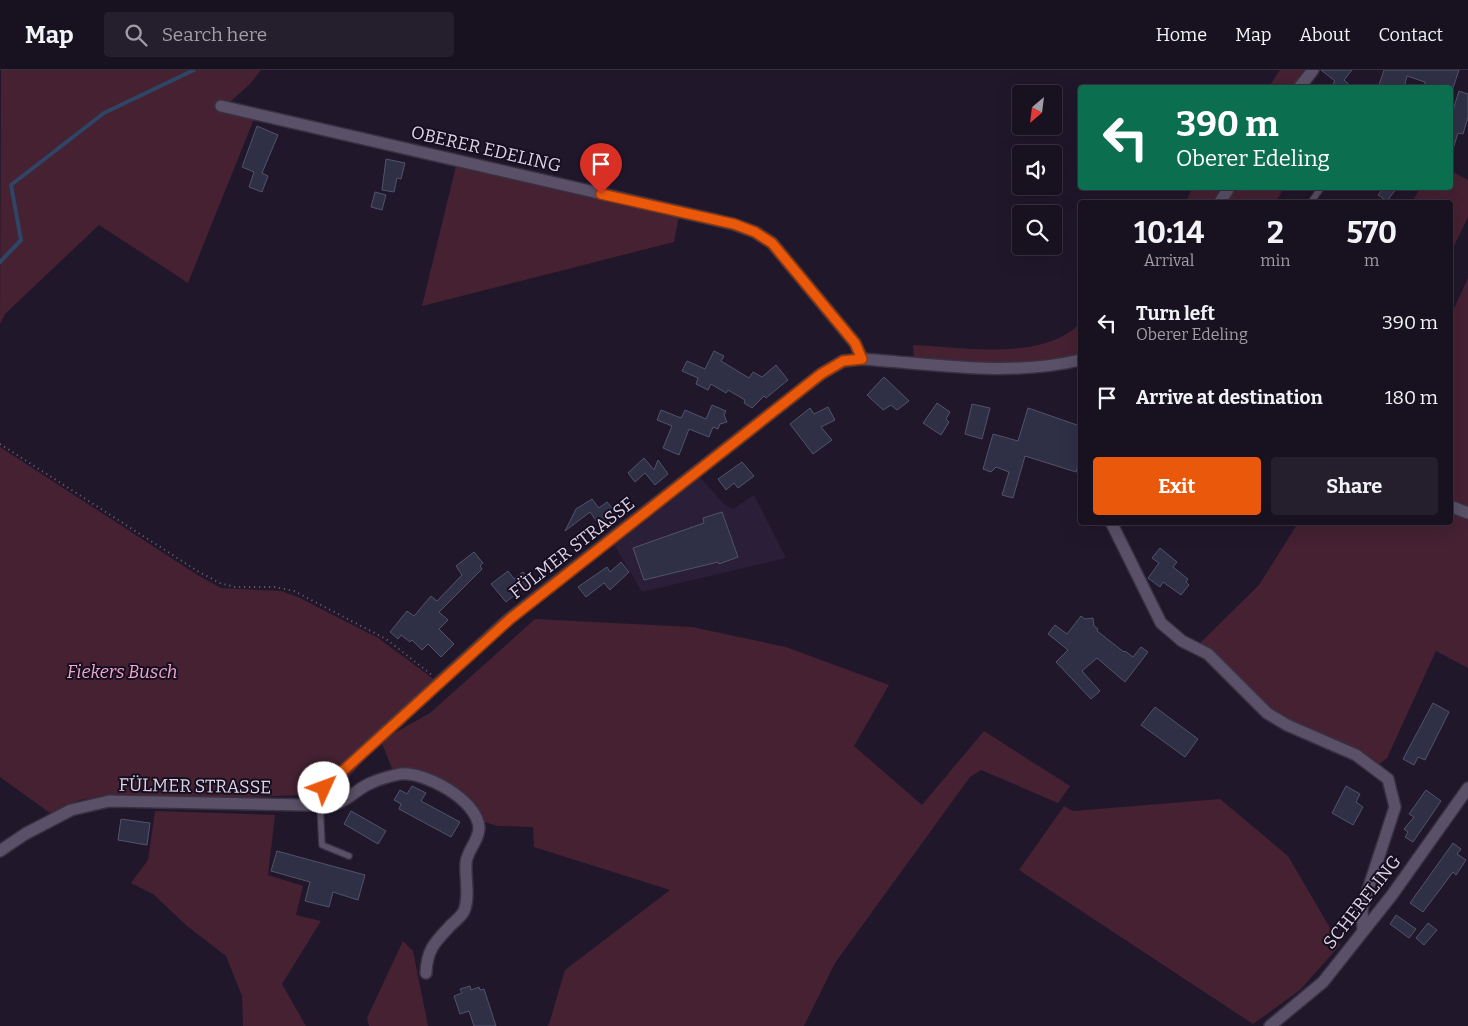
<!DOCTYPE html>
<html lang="en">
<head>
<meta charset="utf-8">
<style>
	:root { --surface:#181120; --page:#251f2d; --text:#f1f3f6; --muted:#9f9da5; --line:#36313e; --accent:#ea580c }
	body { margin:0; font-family:Bitter,serif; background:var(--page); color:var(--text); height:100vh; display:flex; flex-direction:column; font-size:19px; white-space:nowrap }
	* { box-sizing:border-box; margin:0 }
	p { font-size:16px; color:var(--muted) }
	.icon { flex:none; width:28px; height:28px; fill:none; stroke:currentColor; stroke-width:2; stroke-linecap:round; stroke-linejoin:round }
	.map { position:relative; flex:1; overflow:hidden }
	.sheet { position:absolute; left:1078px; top:130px; width:375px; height:325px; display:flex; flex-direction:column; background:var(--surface); border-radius:5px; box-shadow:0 5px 20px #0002,0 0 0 1px var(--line) }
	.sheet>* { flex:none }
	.guide { position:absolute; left:1078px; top:15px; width:375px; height:105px; border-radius:5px; box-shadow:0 5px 20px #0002,0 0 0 1px var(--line); background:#0b6e4f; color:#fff; overflow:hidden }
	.needle { width:32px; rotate:208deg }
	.fabs { position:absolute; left:1012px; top:15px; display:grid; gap:10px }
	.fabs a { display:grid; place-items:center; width:50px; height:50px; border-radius:5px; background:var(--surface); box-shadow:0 5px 20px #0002,0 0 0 1px var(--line); font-size:25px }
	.pin { position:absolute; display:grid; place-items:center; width:42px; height:42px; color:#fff; margin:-51px -21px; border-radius:50% 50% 50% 0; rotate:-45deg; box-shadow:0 0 5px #0007 }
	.pin .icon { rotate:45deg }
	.me { position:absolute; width:55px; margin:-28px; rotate:47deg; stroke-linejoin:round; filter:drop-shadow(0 0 4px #0008) }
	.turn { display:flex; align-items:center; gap:18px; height:105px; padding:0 15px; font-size:22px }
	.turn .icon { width:65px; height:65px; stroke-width:2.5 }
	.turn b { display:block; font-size:35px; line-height:42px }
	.eta { display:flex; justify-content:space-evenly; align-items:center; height:85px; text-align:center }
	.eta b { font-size:30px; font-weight:700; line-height:35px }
	.primary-button { display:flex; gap:10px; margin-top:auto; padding:10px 15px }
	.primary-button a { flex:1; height:58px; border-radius:5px; background:var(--accent); color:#fff; font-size:20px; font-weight:700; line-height:58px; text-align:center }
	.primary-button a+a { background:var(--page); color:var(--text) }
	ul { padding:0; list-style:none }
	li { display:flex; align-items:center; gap:15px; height:75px; padding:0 15px }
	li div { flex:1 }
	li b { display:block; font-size:19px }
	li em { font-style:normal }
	header { display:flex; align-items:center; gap:30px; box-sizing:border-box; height:70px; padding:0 25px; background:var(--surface); border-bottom:1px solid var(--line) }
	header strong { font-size:24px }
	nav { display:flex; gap:28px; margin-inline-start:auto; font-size:18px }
	.search { width:350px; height:45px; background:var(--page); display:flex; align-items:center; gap:12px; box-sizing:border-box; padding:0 18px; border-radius:5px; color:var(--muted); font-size:19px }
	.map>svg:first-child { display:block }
</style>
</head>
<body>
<header>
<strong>Map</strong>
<div class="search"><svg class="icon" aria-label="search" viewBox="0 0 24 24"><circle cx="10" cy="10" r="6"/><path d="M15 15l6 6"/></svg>Search here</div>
<nav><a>Home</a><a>Map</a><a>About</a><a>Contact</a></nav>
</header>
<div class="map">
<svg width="1468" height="956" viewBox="0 0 1468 956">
	<rect width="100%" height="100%" fill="#20172b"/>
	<!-- built -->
	<polygon fill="#2a1e38" points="698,405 723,433 733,439 754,425 786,488 642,522 613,473"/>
	<!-- green -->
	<g fill="#452132">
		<polygon points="1,0 261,0 251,13 219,42 254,49 188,213 99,155 5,244 0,254"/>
		<polygon points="1280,0 1308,0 1293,17 1268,18"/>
		<polygon points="456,96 679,146 674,172 422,236"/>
		<polygon points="1450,100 1468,110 1468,147 1450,184 1450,132 1412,132 1420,118 1450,118"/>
		<polygon points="1192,118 1222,118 1213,132 1186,132"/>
		<polygon points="1232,118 1284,118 1276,132 1223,132"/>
		<polygon points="1468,208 1468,436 1450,429 1450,247"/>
		<path d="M1080 253V282C1057 304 947 291 914 289L913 275C962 277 1043 292 1080 253Z"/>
		<path d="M0 377 199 506 221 518 281 521 298 527 378 568 435 610 382 670 430 643 535 549 692 557 786 577 889 615 854 676 922 735 984 661 1070 716 1058 733 981 700 970 707 835 893 804 956H547L549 954 565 900 670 820 534 777 533 757 498 756 484 752C465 712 432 711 393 701L381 671 334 724 218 728 115 724 80 730 50 743 0 707Z"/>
		<polygon points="1450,441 1468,449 1468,598 1436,581 1387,688 1376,697 1271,641 1211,581 1200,573 1259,515 1298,453 1450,452"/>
		<polygon points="1220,729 1288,786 1340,875 1300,920 1253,954 1019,800 1064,736 1073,741"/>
		<polygon points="155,741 275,745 268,805 303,816 296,845 321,851 282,914 306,956 243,956 242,926 226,886 187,856 153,824 131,813 148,790"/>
		<polygon points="403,871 413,881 428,956 369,956 367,948"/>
	</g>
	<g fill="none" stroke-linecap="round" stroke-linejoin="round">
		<!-- stream -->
		<polyline stroke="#2f4566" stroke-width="4" points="0,192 21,170 11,115 104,43 194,0"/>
	</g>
	<!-- building -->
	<g fill="#2f3046" stroke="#51536a">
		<polygon points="1321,0 1352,0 1344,10 1353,18 1330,18 1335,11"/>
		<polygon points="1384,0 1459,0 1452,21 1450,18 1424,18 1425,12 1407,6 1404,18 1378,18"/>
		<polygon points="1459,21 1468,24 1468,47 1463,64 1458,63 1452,82 1450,82 1450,50"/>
		<polygon points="257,56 278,65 262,103 268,106 262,122 249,117 254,102 242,97"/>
		<polygon points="386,89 405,93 401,109 397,108 394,122 382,120"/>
		<polygon points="1383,118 1397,118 1387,131 1378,125"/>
		<polygon points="375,122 386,125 382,140 371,137"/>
		<polygon points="714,281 724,286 721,291 749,308 753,302 762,307 776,295 788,310 766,328 764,326 752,338 744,333 745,330 728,320 726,323 711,314 708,320 696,314 698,308 682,301 687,291 705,299"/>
		<polygon points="884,307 909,331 897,340 891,335 883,340 867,325"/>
		<polygon points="937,333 950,342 946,349 949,352 941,365 923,353"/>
		<polygon points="972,334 990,338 982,369 965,364"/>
		<polygon points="712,335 726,341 724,345 727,352 720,354 718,359 713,357 709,367 689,359 679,385 663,378 672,356 657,350 661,340 681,348 685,340 706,349"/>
		<polygon points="828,337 835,350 821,357 832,370 813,384 790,354 810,338 814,344"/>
		<polygon points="1028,338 1080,356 1080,389 1076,402 1025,386 1013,428 1002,425 1009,402 996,397 991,402 983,399 993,364 1018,371"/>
		<polygon points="644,388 654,400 658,390 668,404 655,415 645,403 635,412 628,403"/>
		<polygon points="742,392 754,406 738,418 734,413 726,420 718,409"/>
		<polygon points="592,429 599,438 607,432 616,443 600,456 590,442 565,461 576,439"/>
		<polygon points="722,442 738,487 719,494 718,492 644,510 633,478 704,453 703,448"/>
		<polygon points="1160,478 1177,492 1173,497 1188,509 1186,512 1189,515 1181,525 1163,512 1160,517 1148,508 1159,493 1152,488"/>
		<polygon points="474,482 483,493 480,496 482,499 439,542 448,550 439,559 454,574 441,587 428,574 422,580 412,570 410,572 401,565 398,569 390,562 407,541 414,546 431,526 437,531 462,505 456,496"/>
		<polygon points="621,492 629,502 610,520 604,513 586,527 578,517 607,497 610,502"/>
		<polygon points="508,501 514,509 523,502 531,512 506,532 491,514"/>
		<polygon points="1081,546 1085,549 1093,548 1094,556 1098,559 1097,561 1124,582 1125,581 1133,587 1141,577 1148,582 1125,612 1097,588 1082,601 1100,621 1091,629 1056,592 1068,580 1048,564 1055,555 1067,564"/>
		<polygon points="1433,633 1449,642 1425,690 1418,687 1414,695 1403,689"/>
		<polygon points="1155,637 1198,669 1185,687 1141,655"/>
		<polygon points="412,716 426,723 421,731 460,752 451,767 399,739 401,734 394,730 400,720 407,724"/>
		<polygon points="1346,716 1360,724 1356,732 1363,737 1353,755 1332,743"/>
		<polygon points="1426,720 1441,731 1413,772 1405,767 1408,762 1404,759 1414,747 1409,744"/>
		<polygon points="351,741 386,761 378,774 344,754"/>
		<polygon points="121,749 150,753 147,775 118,770"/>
		<polygon points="1453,773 1461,779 1457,784 1466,790 1456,805 1453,802 1423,842 1410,833"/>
		<polygon points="277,781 365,805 358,830 333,822 329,837 305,831 310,812 271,801"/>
		<polygon points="1396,845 1416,859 1409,868 1390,854"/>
		<polygon points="1428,853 1437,860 1424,875 1416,868"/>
		<polygon points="470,916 471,920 479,917 480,920 484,919 496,956 474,956 469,941 460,944 454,926 462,923 460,919"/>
	</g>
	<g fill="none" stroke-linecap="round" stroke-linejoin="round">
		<defs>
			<g id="lane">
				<polyline points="1311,132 1321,118"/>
				<polyline points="320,735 322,775 349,786"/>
			</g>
			<g id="street">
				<polyline points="1299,18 1313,0"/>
				<polyline points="221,36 733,154 755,162 772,173 855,273 862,289"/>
				<polyline points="1220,132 1229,118"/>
				<polyline points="1450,436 1468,443"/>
				<polyline points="1111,452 1161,553 1182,571 1208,584 1267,643 1287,655 1356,685 1388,709 1395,737 1362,838 1363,860"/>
				<path d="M305 735C314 735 326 736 335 734 349 730 358 718 371 713 379 709 391 706 400 704 424 701 478 730 479 758 479 771 467 780 466 793 465 808 470 827 464 841 461 847 455 851 451 855 435 872 427 879 426 903"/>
				<path d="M0 781 25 764 71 740 109 731 305 735 509 549 821 304 843 291 862 289C934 294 1009 307 1080 290"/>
				<polyline points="1270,956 1323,912 1392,825 1468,718"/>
			</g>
		</defs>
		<!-- lane casing -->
		<use href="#lane" stroke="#383141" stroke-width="8"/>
		<!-- street casing -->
		<use href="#street" stroke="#383141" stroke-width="14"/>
		<!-- path -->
		<polyline stroke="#6c6476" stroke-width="2" stroke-dasharray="1 4" stroke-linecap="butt" points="0,374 199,502 220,513 235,517 275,517 294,521 386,569 432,605"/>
		<!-- lane -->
		<use href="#lane" stroke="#5a5067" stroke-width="5.5"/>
		<!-- street -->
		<use href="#street" stroke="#5a5067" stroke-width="11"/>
	</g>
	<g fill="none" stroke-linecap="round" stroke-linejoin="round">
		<defs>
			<polyline id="route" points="324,718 510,549 821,304 843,291 862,289 855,273 772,173 755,162 734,154 601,124"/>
		</defs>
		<!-- route casing -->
		<use href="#route" stroke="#983908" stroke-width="12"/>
		<!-- route -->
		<use href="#route" stroke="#ea580c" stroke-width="9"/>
	</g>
	<g text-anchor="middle" stroke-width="4" stroke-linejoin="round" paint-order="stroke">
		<!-- street labels -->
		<g font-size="18" fill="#dbd5e3" stroke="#170e21">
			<text transform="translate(486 79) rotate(13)" y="6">OBERER EDELING</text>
			<text transform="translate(572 478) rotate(-38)" y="6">FÜLMER STRASSE</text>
			<text transform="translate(195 716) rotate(1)" y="6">FÜLMER STRASSE</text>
			<text transform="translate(1362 832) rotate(-52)" y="6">SCHERFLING</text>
		</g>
		<!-- park labels -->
		<g font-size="18" font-style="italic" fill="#eea8c8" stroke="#170e21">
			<text x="122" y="608">Fiekers Busch</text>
		</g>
	</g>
</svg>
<div class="fabs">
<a><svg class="needle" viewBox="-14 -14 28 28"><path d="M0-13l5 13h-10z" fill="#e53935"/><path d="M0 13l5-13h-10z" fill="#9f9da5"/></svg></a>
<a><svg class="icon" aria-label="sound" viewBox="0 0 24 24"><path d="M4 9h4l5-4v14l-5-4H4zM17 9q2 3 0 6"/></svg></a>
<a><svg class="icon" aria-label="search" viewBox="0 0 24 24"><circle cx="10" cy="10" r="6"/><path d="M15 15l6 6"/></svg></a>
</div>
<div class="pin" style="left:601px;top:124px;background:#d93025"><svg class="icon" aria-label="arrive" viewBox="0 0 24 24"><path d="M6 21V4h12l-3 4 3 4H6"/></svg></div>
<svg class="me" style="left:324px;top:718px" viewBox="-20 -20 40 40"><circle r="19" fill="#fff"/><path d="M0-13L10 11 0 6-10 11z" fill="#ea580c"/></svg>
<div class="guide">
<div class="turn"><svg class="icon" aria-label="left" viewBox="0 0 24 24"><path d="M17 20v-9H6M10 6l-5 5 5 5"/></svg><div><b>390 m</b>Oberer Edeling</div></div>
</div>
<section class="sheet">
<div class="eta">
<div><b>10:14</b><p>Arrival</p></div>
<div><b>2</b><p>min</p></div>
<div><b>570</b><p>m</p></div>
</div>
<ul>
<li><svg class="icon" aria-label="left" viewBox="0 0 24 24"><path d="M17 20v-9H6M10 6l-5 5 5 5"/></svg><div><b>Turn left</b><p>Oberer Edeling</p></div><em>390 m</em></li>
<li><svg class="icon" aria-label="arrive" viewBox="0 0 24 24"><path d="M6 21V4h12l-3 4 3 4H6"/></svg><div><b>Arrive at destination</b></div><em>180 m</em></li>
</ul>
<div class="primary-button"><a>Exit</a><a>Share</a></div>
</section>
</div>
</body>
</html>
